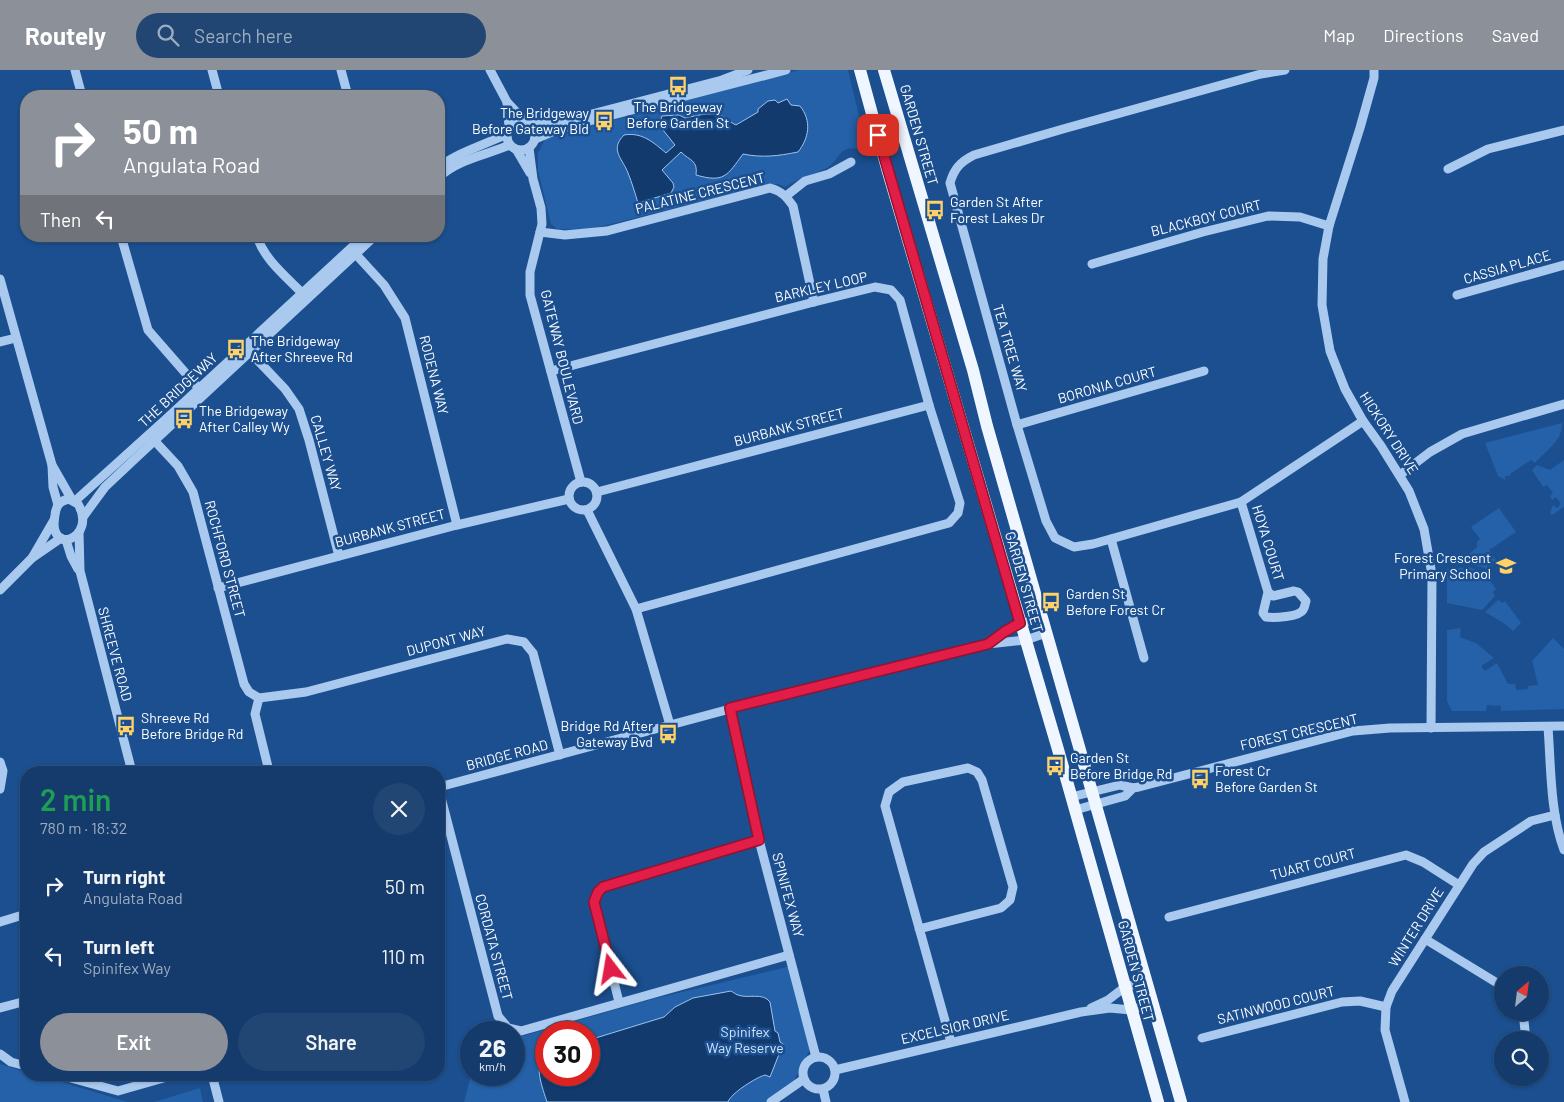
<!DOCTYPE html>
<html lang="en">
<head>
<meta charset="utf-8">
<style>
	:root { --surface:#143b6b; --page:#214673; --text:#f1f3f6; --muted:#9dadc1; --line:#33557e; --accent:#8c9099 }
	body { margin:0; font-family:Barlow,sans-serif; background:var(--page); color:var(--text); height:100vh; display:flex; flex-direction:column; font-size:19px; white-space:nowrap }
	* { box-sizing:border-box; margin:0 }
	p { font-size:16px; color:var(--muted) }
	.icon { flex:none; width:28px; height:28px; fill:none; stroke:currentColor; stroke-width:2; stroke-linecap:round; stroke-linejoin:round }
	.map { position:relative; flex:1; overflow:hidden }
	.details { position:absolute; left:20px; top:696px; width:425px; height:315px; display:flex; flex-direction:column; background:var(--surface); border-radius:20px; box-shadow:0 1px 4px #0004,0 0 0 1px var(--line) }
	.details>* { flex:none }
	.banner { position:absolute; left:20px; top:20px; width:425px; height:152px; border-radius:20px; box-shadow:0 1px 4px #0004,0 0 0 1px var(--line); background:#8c9099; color:#fff; overflow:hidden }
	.needle { width:32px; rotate:28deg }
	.controls { position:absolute; left:1494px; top:896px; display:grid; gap:10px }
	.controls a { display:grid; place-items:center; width:55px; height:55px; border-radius:50%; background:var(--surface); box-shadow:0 1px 4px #0004,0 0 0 1px var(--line); font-size:25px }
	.speed { position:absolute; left:460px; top:951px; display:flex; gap:10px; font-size:25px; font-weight:700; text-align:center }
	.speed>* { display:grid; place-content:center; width:65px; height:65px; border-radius:50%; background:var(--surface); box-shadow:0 1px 4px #0004,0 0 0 1px var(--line); line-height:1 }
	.speed small { font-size:12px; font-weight:400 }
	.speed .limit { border:8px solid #d22; background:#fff; color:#111 }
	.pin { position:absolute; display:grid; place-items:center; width:42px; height:42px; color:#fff; margin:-21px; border-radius:10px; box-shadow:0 2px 8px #0006 }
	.me { position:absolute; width:55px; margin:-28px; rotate:346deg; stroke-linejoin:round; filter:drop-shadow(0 0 4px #0008) }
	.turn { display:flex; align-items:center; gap:18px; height:105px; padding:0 20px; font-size:22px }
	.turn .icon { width:65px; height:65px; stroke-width:2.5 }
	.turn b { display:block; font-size:35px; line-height:42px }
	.then { display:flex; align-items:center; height:48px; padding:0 20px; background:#0003; gap:10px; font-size:19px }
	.round { display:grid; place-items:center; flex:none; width:52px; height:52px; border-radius:26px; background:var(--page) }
	.head { display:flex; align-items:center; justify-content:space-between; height:85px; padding:0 20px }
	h1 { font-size:30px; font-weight:600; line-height:38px; color:#1e9e55 }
	.cta { display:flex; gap:10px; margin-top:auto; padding:10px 20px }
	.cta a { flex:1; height:58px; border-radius:30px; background:var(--accent); color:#fff; font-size:20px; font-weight:600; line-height:58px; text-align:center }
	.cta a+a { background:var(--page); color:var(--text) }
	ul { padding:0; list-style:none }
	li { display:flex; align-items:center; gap:15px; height:70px; padding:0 20px }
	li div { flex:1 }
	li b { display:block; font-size:19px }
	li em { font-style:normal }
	header { display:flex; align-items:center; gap:30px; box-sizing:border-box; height:70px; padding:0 25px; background:var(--accent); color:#fff }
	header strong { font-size:24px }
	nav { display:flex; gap:28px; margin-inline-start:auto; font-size:18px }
	.search { width:350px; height:45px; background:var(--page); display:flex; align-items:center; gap:12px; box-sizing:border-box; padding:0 18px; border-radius:28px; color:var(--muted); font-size:19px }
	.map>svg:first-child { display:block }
</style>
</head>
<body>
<header>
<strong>Routely</strong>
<div class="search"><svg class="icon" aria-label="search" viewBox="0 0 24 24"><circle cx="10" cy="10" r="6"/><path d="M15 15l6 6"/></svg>Search here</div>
<nav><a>Map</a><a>Directions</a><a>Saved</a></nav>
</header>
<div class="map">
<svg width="1564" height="1032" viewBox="0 0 1564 1032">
	<rect width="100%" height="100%" fill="#1b4f8f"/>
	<!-- green -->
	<g fill="#2461a8" fill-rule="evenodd">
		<path d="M799 0H848L867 79C861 79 852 78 847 79 838 82 836 93 827 98 813 105 798 108 785 117L778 114H769L587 160 557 159 551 154 538 101V83L545 69Z"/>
		<path d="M1562 353C1564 369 1545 382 1535 393L1531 390 1510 404V406H1505V410L1498 406 1485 373Z"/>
		<polygon points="1564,390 1564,437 1552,445 1550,443 1553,435 1557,438 1561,434 1556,427 1552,430 1550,426 1553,423 1547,415 1543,417 1532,400 1537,395 1550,400"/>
		<polygon points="1499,438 1516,462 1489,480 1497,492 1487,499 1471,494 1466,487 1477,477 1477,472 1480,469 1471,457"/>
		<polygon points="1469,497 1485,503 1496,519 1493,522 1495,526 1482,540 1447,533 1447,499"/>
		<polygon points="1498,530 1503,533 1505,531 1521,553 1513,561 1505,554 1485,542"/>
		<polygon points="1461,558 1460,567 1476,573 1494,588 1481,596 1485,601 1497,593 1508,614 1515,614 1516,620 1528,619 1528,616 1538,615 1532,591 1553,568 1564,579 1564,639 1501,641 1501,636 1487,635 1486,641 1452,641 1447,631 1447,560"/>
		<path d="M791 896 811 977 792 1015 766 1032H464L470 1009 467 993 471 977V1005H514V966L516 968 653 929ZM546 962H589V1005H546Z"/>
		<polygon points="0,994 26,1002 26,1005 38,1005 128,1032 0,1032"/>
		<polygon points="200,1018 203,1032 154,1032"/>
	</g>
	<!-- water -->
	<g fill="#123a6d" stroke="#9cc4f0">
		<path d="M787 29 791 35 800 36C812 51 809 68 798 82 778 86 762 88 743 84 727 106 724 113 696 105 698 90 690 91 681 82L662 100 673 113 674 117 671 123 638 133C635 123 632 113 628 103 623 89 609 80 624 65 642 62 653 72 666 83L675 75 659 55 662 46 679 45 685 48C696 46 711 41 722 46 727 49 731 53 736 55L758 42V39L768 31 775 30 778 33Z"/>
		<path d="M731 921C733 922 735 924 738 925 748 929 763 922 770 932L775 961 778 963 780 972 783 974 770 1007 765 1005C757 1007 731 1023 728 1032H547C543 1019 532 993 546 984V1005H589V970L664 947 675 937 693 928Z"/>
	</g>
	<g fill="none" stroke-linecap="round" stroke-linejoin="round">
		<!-- minor -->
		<g stroke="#a9c9ee" stroke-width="9">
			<polyline points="75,0 82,26"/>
			<polyline points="212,0 219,26"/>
			<polyline points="341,0 348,26"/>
			<polyline points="490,0 507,32 527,53"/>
			<path d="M1285 0 1261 4 1063 59 974 85C960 92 954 99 950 113L1017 355 1046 451 1055 468 1074 477 1093 474 1241 432 1363 351"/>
			<polyline points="1374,0 1374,8 1360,58 1329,156 1323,189 1322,235 1330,281 1345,319 1363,351 1381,376 1409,421 1424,459 1432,505 1431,658"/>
			<polyline points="507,32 509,58"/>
			<circle cx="521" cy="66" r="14"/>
			<polyline points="530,55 565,51 722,10 748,0"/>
			<polyline points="535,69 559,59 786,0"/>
			<polyline points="529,78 533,109 541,138 542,154 530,202 530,225 581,412"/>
			<polyline points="516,79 530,103"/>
			<path d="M439 97C459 82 484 75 507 64"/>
			<polyline points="1448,99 1488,79 1564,60"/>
			<path d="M439 107C459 89 486 85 510 75"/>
			<polyline points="786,126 805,111 829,104 851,92"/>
			<path d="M540 162 565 165 607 161 770 118C781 121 786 126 793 136L814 232"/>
			<polyline points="121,166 148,260 202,322"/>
			<path d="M257 166C264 190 288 208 305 226"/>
			<polyline points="352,180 384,215 405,248 457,455"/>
			<polyline points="1092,194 1203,162 1268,146 1300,147 1329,156"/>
			<polyline points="0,209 52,395 72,430"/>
			<polyline points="1457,225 1564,195"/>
			<polyline points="0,272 16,268"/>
			<polyline points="247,279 285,319 299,339 309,370 339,486"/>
			<polyline points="551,301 814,232 875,217 891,220 900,230 929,335 960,433 958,443 949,453 636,539"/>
			<polyline points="1017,355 1204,301"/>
			<polyline points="151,367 178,396 193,422 244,614 249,622 259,628"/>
			<polyline points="52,395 53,417 58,435"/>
			<polyline points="1400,405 1430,382 1462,364 1564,334"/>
			<circle cx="583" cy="426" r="14"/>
			<polyline points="597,422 929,335"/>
			<path d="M69 429 78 434C98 468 47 488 55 445 56 436 59 431 69 429Z"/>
			<polyline points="75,431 167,348 364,166"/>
			<path d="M1241 432 1268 522 1263 543 1266 547C1274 548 1299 547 1303 540 1305 537 1305 534 1306 531L1298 522 1294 521 1273 526 1268 522"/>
			<polyline points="587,440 636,539 670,655"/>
			<polyline points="83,447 105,417 138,386 375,166"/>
			<polyline points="79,462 80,501 132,702"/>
			<polyline points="1111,469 1144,588"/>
			<polyline points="66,470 71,486 78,499"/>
			<polyline points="32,488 54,450"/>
			<polyline points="218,518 457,455 569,429"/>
			<polyline points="0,520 32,488 61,468"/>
			<path d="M988 574C1005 561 1021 553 1042 547"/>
			<polyline points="259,628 306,622 507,569 524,572 533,583 560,685"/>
			<polyline points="259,628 255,644 269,701"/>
			<polyline points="730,639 759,770 816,987"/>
			<path d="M1548 657C1551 696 1550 743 1564 780"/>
			<polyline points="0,692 3,701 0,719"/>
			<polyline points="439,717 730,639 988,574 1026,570 1046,563"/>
			<polyline points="439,720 498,946 508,958 521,961 789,885"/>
			<polyline points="1071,727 1120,715 1133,718"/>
			<polyline points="1075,740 1125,726 1133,718 1139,717 1353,661 1390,658 1564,656"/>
			<polyline points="1169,847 1406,785 1423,792 1459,815"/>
			<polyline points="0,852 26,844"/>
			<polyline points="919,859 1001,838 1010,830 1013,817 982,710 977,702 968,698 903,712 889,722 885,736 951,972"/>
			<polyline points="1425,869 1502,916"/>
			<polyline points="619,932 594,832 598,821 603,817 759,770"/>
			<polyline points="0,938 26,931"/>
			<polyline points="1091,938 1108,930 1125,917 1147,911"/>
			<polyline points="1523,942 1526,970"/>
			<polyline points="1202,968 1342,932 1360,931 1386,937"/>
			<polyline points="0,984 11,992 26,996"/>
			<circle cx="819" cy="1003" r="16"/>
			<polyline points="835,1000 1081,942 1110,938 1131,940 1153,933"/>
			<polyline points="60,1005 118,1021 174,1005"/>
			<polyline points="212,1005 219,1032"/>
			<polyline points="823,1019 826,1032"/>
			<polyline points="771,1032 804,1009"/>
			<polyline points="1405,1032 1385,960 1386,937 1392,921 1473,794 1484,782 1531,751 1555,745"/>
		</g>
		<!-- major -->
		<g stroke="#f0f6ff" stroke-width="12">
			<polyline points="860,0 888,102 1057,676 1158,1032"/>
			<polyline points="884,0 973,300 987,356 1181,1032"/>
		</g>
	</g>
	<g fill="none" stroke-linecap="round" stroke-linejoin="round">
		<defs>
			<polyline id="route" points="611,899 594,832 598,822 603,817 759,770 730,638 988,574 1004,562 1020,553 878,65"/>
		</defs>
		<!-- route casing -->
		<use href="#route" stroke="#92132f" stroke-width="12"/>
		<!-- route -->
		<use href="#route" stroke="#e11d48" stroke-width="9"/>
	</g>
	<!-- icons -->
	<defs>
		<symbol id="bus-bare" viewBox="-9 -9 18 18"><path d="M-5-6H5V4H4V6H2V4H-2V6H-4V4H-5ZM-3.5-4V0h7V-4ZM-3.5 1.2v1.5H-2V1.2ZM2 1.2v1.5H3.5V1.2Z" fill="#ffd166" stroke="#1b4f8f" stroke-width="2.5" paint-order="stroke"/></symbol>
		<symbol id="school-bare" viewBox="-9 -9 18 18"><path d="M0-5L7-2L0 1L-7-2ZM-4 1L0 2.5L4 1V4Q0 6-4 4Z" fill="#ffd166" stroke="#1b4f8f" stroke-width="2.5" paint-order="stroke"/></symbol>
	</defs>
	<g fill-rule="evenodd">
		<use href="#bus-bare" x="664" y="2" width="28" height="28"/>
		<use href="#bus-bare" x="590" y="37" width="28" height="28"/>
		<use href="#bus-bare" x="921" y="126" width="28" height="28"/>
		<use href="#bus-bare" x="222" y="265" width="28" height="28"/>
		<use href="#bus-bare" x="170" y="335" width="28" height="28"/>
		<use href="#school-bare" x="1492" y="482" width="28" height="28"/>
		<use href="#bus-bare" x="1037" y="518" width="28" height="28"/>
		<use href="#bus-bare" x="112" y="642" width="28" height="28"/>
		<use href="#bus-bare" x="654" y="650" width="28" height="28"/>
		<use href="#bus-bare" x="1041" y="682" width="28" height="28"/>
		<use href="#bus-bare" x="1186" y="695" width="28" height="28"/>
	</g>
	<g text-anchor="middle" stroke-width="5" stroke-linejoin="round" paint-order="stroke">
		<!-- poi labels -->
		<g font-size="14" fill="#fff" stroke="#1b4f8f" text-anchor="start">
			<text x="678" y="42" text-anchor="middle">The Bridgeway<tspan x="678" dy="16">Before Garden St</tspan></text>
			<text x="589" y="48" text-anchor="end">The Bridgeway<tspan x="589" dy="16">Before Gateway Bld</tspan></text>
			<text x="950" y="137">Garden St After<tspan x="950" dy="16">Forest Lakes Dr</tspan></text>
			<text x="251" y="276">The Bridgeway<tspan x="251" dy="16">After Shreeve Rd</tspan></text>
			<text x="199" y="346">The Bridgeway<tspan x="199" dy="16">After Calley Wy</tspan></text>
			<text x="1491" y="493" text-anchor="end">Forest Crescent<tspan x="1491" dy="16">Primary School</tspan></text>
			<text x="1066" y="529">Garden St<tspan x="1066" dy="16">Before Forest Cr</tspan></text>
			<text x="141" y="653">Shreeve Rd<tspan x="141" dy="16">Before Bridge Rd</tspan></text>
			<text x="653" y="661" text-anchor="end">Bridge Rd After<tspan x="653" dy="16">Gateway Bvd</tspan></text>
			<text x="1070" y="693">Garden St<tspan x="1070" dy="16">Before Bridge Rd</tspan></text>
			<text x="1215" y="706">Forest Cr<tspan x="1215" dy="16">Before Garden St</tspan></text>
		</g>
		<!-- street labels -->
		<g font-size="14" fill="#fff" stroke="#1b4f8f">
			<text transform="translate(919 65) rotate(74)" y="5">GARDEN STREET</text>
			<text transform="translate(700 123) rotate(-14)" y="5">PALATINE CRESCENT</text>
			<text transform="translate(1206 148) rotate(-14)" y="5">BLACKBOY COURT</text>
			<text transform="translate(1507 197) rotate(-16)" y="5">CASSIA PLACE</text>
			<text transform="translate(821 217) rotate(-13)" y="5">BARKLEY LOOP</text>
			<text transform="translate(1010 278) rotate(74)" y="5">TEA TREE WAY</text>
			<text transform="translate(562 287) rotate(76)" y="5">GATEWAY BOULEVARD</text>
			<text transform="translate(434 305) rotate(76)" y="5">RODENA WAY</text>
			<text transform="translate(1107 315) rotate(-16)" y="5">BORONIA COURT</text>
			<text transform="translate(178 320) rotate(-43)" y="5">THE BRIDGEWAY</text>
			<text transform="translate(789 357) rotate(-15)" y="5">BURBANK STREET</text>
			<text transform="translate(1389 363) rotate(57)" y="5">HICKORY DRIVE</text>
			<text transform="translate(326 383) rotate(74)" y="5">CALLEY WAY</text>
			<text transform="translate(390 458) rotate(-15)" y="5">BURBANK STREET</text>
			<text transform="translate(1268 473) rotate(73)" y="5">HOYA COURT</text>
			<text transform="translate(225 489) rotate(75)" y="5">ROCHFORD STREET</text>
			<text transform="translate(1024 512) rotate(74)" y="5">GARDEN STREET</text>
			<text transform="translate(446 571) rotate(-15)" y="5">DUPONT WAY</text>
			<text transform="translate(115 584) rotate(75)" y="5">SHREEVE ROAD</text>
			<text transform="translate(1299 662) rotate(-13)" y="5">FOREST CRESCENT</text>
			<text transform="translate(507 685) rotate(-15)" y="5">BRIDGE ROAD</text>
			<text transform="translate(1313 794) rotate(-15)" y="5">TUART COURT</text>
			<text transform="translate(788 825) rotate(75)" y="5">SPINIFEX WAY</text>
			<text transform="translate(1416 857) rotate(-58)" y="5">WINTER DRIVE</text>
			<text transform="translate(494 877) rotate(75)" y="5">CORDATA STREET</text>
			<text transform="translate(1136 901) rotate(75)" y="5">GARDEN STREET</text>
			<text transform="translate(1276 935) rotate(-14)" y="5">SATINWOOD COURT</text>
			<text transform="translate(955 957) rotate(-13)" y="5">EXCELSIOR DRIVE</text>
		</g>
		<!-- park labels -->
		<g font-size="14" fill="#cfe3fa" stroke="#1b4f8f">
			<text x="745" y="967">Spinifex<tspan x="745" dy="16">Way Reserve</tspan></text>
		</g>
	</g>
</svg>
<div class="controls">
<a><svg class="needle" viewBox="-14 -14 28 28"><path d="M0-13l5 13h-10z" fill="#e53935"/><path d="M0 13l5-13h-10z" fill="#9dadc1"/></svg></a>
<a><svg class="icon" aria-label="search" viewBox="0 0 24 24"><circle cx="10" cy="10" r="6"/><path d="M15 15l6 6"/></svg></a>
</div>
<div class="speed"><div>26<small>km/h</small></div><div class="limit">30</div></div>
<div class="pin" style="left:878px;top:65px;background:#d93025"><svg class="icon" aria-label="arrive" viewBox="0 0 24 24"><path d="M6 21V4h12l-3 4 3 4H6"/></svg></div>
<svg class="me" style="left:611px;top:899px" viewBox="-20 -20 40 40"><path d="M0-17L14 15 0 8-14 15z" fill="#e11d48" stroke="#fff" stroke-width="4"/></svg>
<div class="banner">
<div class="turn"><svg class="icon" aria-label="right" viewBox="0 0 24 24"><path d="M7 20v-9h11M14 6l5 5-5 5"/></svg><div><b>50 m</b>Angulata Road</div></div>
<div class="then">Then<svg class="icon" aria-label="left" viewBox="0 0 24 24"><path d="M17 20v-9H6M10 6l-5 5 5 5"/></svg></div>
</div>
<section class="details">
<div class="head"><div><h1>2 min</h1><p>780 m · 18:32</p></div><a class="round"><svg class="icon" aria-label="close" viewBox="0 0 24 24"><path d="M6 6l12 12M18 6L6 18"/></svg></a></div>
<ul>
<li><svg class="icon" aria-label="right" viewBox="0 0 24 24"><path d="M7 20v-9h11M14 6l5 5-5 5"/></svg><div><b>Turn right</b><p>Angulata Road</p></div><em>50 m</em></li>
<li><svg class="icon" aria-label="left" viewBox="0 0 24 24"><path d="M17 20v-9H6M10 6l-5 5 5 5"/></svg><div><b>Turn left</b><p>Spinifex Way</p></div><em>110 m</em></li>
</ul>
<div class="cta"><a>Exit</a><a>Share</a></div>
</section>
</div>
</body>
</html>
